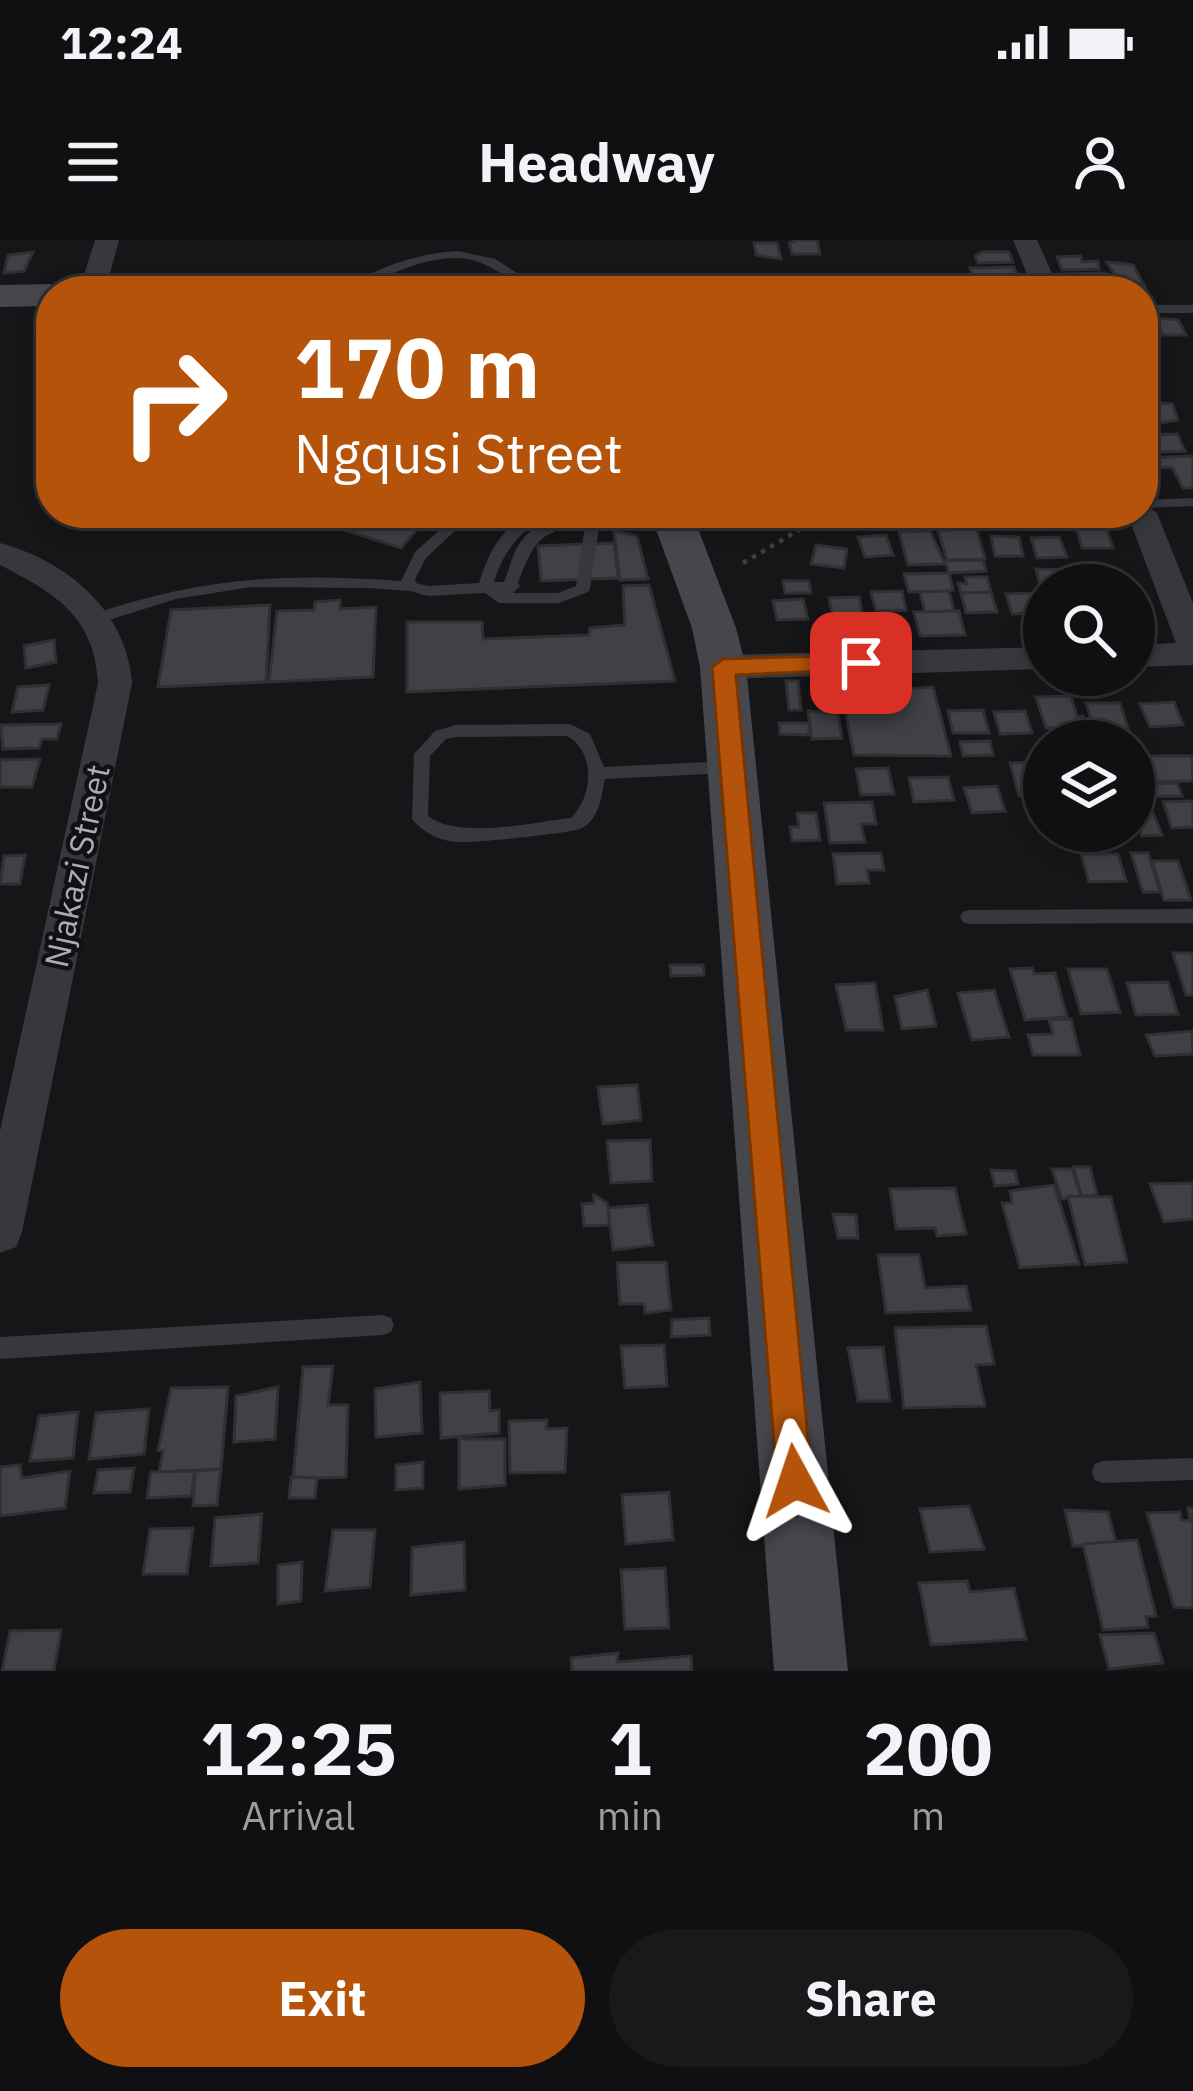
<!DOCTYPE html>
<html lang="en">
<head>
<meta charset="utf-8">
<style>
	:root { --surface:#101012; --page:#19191b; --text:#f1f3f6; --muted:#9c9d9f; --line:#303032; --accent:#b45309 }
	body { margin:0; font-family:"IBM Plex Sans",sans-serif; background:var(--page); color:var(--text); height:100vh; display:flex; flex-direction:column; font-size:45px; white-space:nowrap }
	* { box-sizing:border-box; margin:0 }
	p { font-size:39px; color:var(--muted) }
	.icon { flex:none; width:66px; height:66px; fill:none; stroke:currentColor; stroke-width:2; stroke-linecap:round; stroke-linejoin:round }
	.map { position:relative; height:1431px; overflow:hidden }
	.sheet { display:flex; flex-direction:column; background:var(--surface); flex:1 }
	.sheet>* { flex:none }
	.top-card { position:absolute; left:36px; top:36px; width:1122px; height:252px; border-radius:48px; box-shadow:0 6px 18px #0003,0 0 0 3px var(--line); background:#b45309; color:#fff; overflow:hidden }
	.controls { position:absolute; left:1023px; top:324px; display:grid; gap:24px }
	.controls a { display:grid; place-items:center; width:132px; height:132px; border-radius:50%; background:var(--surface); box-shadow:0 6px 18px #0003,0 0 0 3px var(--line); font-size:60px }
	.pin { position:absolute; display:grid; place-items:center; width:102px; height:102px; color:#fff; margin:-51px; border-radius:24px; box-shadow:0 6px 18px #0006 }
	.me { position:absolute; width:132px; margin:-66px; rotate:355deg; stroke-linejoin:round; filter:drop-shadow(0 0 9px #0008) }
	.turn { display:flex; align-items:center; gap:42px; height:252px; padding:0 60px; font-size:54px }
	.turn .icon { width:156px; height:156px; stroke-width:2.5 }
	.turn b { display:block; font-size:84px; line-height:102px }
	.eta { display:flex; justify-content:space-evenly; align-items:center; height:204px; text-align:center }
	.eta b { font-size:72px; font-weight:800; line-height:84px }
	.cta { display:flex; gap:24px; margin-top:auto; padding:24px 60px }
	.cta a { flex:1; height:138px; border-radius:72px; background:var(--accent); color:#fff; font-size:48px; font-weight:800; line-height:138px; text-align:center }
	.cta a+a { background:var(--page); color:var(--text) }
	.status { display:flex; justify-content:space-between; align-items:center; height:84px; padding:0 60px; background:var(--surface); direction:ltr }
	.status svg { height:33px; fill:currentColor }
	header { display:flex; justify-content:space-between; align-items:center; height:156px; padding:0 60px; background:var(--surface); font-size:54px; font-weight:800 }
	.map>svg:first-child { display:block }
</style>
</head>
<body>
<div class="status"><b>12:24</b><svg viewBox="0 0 49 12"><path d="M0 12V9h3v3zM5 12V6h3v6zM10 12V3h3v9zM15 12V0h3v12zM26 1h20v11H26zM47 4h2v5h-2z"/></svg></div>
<header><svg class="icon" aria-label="menu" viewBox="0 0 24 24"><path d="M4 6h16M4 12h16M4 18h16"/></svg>Headway<svg class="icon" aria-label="person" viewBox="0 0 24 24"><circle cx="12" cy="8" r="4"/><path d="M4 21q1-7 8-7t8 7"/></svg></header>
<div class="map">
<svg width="1193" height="1431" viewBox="0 0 1193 1431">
	<rect width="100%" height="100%" fill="#161618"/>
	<!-- building -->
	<g fill="#404145" stroke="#303034" stroke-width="3">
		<polygon points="797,0 817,0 820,14 792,14 789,3"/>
		<polygon points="754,3 777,3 781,19 756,15"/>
		<polygon points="33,12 24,31 4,33 8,15"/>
		<polygon points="982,12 1009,12 1013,22 978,23 975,16"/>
		<polygon points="1081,16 1082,22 1098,21 1099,29 1062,30 1057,17"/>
		<polygon points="1107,22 1133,25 1145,47 1123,48"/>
		<polygon points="1014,27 1017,35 973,36 970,28"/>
		<polygon points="1105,33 1115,51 1070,47 1064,34"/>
		<polygon points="862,35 859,51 838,51 834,37"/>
		<polygon points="876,35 900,35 905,51 880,50"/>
		<polygon points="934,36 939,51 916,51 911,37"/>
		<polygon points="981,36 1014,36 1020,50 979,50 973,39"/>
		<polygon points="826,37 832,51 805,51 802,38"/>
		<polygon points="1155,78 1178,80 1186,95 1163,95"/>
		<polygon points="1143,162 1172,164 1178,180 1145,185"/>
		<polygon points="1177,194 1185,211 1161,212 1153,195"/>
		<polygon points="1193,216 1193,248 1183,248 1172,227 1157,228 1152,218"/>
		<polygon points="291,273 431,273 401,308"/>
		<polygon points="949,281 974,281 985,319 947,320 938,290 951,290"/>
		<polygon points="1076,287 1106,287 1113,308 1082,308"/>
		<polygon points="614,291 637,296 648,339 620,340"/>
		<polygon points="930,291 945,324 908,325 899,292"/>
		<polygon points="886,295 893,315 865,317 858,297"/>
		<polygon points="991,296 1019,297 1023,316 995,316"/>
		<polygon points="1059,297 1067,317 1037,318 1031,298"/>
		<polygon points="614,303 618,338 541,341 538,306"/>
		<polygon points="816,305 847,309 844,328 811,324"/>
		<polygon points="983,320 986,331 949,333 945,321"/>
		<polygon points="1036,329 1073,330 1076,341 1040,345"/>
		<polygon points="949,333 953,350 949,351 909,352 904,334"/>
		<polygon points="965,337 987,337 991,352 961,353 958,343 967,344"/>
		<polygon points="783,341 809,341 811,353 785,353"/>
		<polygon points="649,345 675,441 407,452 407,382 482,382 483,399 589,395 590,388 625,385 623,346"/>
		<polygon points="902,351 906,370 876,371 871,352"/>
		<polygon points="949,351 954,371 925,372 920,352"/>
		<polygon points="991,352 997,372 966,373 961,353"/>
		<polygon points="1036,353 1042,373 1012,374 1006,354"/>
		<polygon points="859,357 863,377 833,378 829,358"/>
		<polygon points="803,359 808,379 777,380 773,361"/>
		<polygon points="340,360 340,369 376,367 373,437 269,442 277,371 314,370 315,362"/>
		<polygon points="270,365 266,442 158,447 171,370"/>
		<polygon points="959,371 965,395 920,396 914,372"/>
		<polygon points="54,400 56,422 26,428 24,406"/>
		<polygon points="786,441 798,441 801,470 789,470"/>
		<polygon points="49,445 43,470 12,472 18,447"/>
		<polygon points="933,447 951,516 854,515 842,454"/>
		<polygon points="1071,456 1077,477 1083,476 1090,499 1069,500 1066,488 1046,488 1036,457"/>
		<polygon points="1174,462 1183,485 1150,487 1140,464"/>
		<polygon points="1086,463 1120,463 1129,492 1095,493"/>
		<polygon points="983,470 989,493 953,493 948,471"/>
		<polygon points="808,471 838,474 842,498 812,499"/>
		<polygon points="1025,471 1032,493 1000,494 994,472"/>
		<polygon points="779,483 809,483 809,495 780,494"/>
		<polygon points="61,484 57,499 42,499 39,508 3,509 1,485"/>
		<polygon points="990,501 993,515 963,516 960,502"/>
		<polygon points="1134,516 1192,516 1193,541 1137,542"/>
		<polygon points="40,519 32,547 0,547 0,520"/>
		<polygon points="1044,522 1042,555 1019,556 1010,523"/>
		<polygon points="888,528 894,554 861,555 856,529"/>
		<polygon points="948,537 954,560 914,562 909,538"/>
		<polygon points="1177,543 1182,556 1134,557 1134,544"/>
		<polygon points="997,546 1005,571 972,573 964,548"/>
		<polygon points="1193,561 1193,587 1172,588 1163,562"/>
		<polygon points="872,562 876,584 861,584 865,602 830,603 824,563"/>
		<polygon points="797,573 816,573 820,600 792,601 790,587 799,587"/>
		<polygon points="1153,573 1162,595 1142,596 1134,576"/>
		<polygon points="881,613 884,630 867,630 869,643 837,644 833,614"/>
		<polygon points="1131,613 1148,613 1160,652 1143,652"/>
		<polygon points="1081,614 1118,614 1126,641 1089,642"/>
		<polygon points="25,615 20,644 0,644 4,616"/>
		<polygon points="1152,621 1178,621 1191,660 1164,660"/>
		<polygon points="1173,713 1193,713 1193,755 1186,755"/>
		<polygon points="670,725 703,725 704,735 671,736"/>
		<polygon points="1032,728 1034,734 1055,733 1067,777 1025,780 1010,729"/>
		<polygon points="1068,729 1107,729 1120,772 1081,774"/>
		<polygon points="1168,742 1178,774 1136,775 1127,743"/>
		<polygon points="875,743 883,790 846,790 836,745"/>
		<polygon points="927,750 936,786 902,789 895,757"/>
		<polygon points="994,750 1009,797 972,800 958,753"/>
		<polygon points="1071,779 1080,815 1033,815 1028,795 1053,794 1049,780"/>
		<polygon points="1192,791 1193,814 1155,816 1146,795"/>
		<polygon points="637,845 641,880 603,884 598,847"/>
		<polygon points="650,900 652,941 611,943 607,901"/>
		<polygon points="1074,927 1090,927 1097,955 1081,956"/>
		<polygon points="1052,929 1072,929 1081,956 1062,959"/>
		<polygon points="991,930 1015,931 1018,944 995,946"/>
		<polygon points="1193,943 1193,979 1164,982 1150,944"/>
		<polygon points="1054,945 1079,1024 1020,1028 1002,963 1012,963 1010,951"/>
		<polygon points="955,948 966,994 937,996 935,988 896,989 890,949"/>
		<polygon points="594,955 607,963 610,985 584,986 582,964 594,963"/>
		<polygon points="1068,956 1111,957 1127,1022 1085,1025"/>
		<polygon points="647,965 653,1005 613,1010 608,968"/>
		<polygon points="833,974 856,975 858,998 838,998"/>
		<polygon points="878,1015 919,1015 925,1048 966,1046 971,1070 886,1073"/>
		<polygon points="666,1022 671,1070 645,1073 644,1064 620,1064 617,1023"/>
		<polygon points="709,1078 710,1095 671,1097 672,1080"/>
		<polygon points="986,1086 994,1124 976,1125 985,1166 904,1168 895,1088"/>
		<polygon points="664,1105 667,1146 625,1148 621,1106"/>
		<polygon points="883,1107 890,1161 858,1161 848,1108"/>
		<polygon points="333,1126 328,1165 348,1165 346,1237 293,1239 303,1127"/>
		<polygon points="420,1142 422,1193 376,1197 375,1149"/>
		<polygon points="228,1147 221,1229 159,1232 163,1211 158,1210 171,1148"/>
		<polygon points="278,1147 275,1199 234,1202 236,1156"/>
		<polygon points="489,1151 490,1171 499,1170 499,1193 441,1198 440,1153"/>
		<polygon points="149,1169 144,1214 89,1219 96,1173"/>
		<polygon points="78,1172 73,1218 30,1221 39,1176"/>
		<polygon points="547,1180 546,1189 567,1188 565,1232 510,1233 509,1181"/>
		<polygon points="459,1199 505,1199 505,1245 459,1249"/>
		<polygon points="423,1222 423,1248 396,1250 396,1225"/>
		<polygon points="20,1225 22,1238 70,1231 65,1268 0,1276 0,1227"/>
		<polygon points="134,1228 130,1252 94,1253 98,1230"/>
		<polygon points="221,1229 217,1265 193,1266 195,1231"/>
		<polygon points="195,1231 191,1256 147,1258 151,1232"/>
		<polygon points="291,1237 317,1238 315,1258 289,1258"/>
		<polygon points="669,1252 673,1300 626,1304 622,1255"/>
		<polygon points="969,1266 984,1309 930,1312 920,1269"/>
		<polygon points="1188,1268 1193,1268 1193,1368 1174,1367 1147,1273 1180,1272 1181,1280 1190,1281"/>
		<polygon points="1065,1270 1108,1272 1117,1306 1073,1306"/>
		<polygon points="262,1274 258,1323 211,1326 215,1278"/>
		<polygon points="193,1288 187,1334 143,1334 150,1289"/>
		<polygon points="333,1290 375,1290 370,1347 325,1351"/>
		<polygon points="1137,1300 1156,1376 1146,1377 1148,1387 1103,1390 1083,1304"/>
		<polygon points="464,1302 465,1350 411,1355 412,1307"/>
		<polygon points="302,1322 301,1361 278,1364 278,1325"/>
		<polygon points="665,1328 669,1388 625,1389 621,1330"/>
		<polygon points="967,1341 970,1352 1014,1348 1026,1399 931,1405 919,1343"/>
		<polygon points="61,1390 54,1431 2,1431 10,1391"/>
		<polygon points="1154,1393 1163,1423 1109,1429 1100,1395"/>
		<polygon points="618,1413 617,1422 691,1416 692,1431 572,1431 571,1418"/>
	</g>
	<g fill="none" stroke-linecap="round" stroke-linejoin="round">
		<!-- path -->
		<polyline stroke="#3d3f44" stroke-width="4.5" stroke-dasharray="4.5 6" stroke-linecap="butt" points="743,323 799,290"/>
		<!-- lane -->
		<g fill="#37383d" fill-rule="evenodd">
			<path d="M458 11 495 19 546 51C514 51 493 19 460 18 434 17 409 26 387 36 371 43 360 51 343 51 375 27 418 13 458 11Z"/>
			<rect x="1143" y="65" width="50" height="8"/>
			<polygon points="1193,258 1193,266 1143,268 1143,260"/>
			<path d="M459 273H474L426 318 415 339 416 343 428 346 479 343C489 310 508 273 546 273 520 294 504 309 494 342H504C509 330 512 315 519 304 535 279 575 273 601 273L590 349 588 352 559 363H499L485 353 428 356 410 351 368 348 251 347 176 359 96 384 89 379 91 375C200 337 286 333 401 341L415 312ZM586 279 576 346 558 353H513L520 346 518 343C537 294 538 298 586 279Z"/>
			<path d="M570 484 590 494 604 527 729 521 737 527 729 533 605 539C601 557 600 578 582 588 575 593 474 603 461 602 442 602 423 593 412 579L414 514 435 491 456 485ZM567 496C596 512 593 557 571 578 533 582 460 600 428 576L430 516 446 499 456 497Z"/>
			<polygon points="1193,669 1193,683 969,684 963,682 960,677 963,672 969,670"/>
			<polygon points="383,1075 391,1078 394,1085 391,1092 383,1095 0,1119 0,1097"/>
			<polygon points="1193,1218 1193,1240 1103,1243 1095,1240 1092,1232 1095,1224 1103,1221"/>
		</g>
		<!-- street -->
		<g fill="#37383d" fill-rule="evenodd">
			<polygon points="95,0 119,0 105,51 79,51"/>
			<polygon points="1013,0 1037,0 1060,51 1034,51"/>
			<polygon points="1143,264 1157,273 1193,363 1193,425 1134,427 1134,405 1176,403 1127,273 1143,273"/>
			<path d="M0 303C67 321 127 371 132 443L22 992 16 1007 0 1013V891L98 443C95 377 55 353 0 325Z"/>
			<polygon points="1044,407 1044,429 723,439 711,435 706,427 711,419 723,415"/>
		</g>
		<!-- secondary -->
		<g fill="#45474d" fill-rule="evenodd">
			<polygon points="51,44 66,51 51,51 51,66 0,67 0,45"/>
			<polygon points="650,273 692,273 736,388 746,427 848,1431 774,1431 700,427 692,388"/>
		</g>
	</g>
	<!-- route -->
	<polygon fill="#b45309" stroke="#753606" stroke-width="3" points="861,415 872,423 869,429 736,435 812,1241 807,1253 795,1258 782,1253 777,1241 712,427 723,419"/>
	<g text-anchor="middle" stroke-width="9" stroke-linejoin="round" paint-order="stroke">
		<!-- street labels -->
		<g font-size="33" fill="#a8adb8" stroke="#111113">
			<text transform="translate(77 626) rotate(-78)" y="12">Njakazi Street</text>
		</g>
	</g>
</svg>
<div class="controls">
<a><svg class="icon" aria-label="search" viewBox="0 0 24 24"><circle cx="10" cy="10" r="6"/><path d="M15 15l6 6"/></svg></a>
<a><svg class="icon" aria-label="layers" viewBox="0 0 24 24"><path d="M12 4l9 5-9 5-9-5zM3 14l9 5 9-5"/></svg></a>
</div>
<div class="pin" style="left:861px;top:423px;background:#d93025"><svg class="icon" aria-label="arrive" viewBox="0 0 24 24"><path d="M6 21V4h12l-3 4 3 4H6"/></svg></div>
<svg class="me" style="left:795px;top:1241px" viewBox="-20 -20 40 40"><path d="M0-17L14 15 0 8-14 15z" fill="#b45309" stroke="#fff" stroke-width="4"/></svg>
<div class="top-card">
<div class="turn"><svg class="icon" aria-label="right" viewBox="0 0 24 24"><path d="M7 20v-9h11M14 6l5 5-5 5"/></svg><div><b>170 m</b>Ngqusi Street</div></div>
</div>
</div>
<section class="sheet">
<div class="eta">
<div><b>12:25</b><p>Arrival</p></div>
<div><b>1</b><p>min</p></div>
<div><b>200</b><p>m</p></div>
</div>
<div class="cta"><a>Exit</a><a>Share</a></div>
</section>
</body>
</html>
